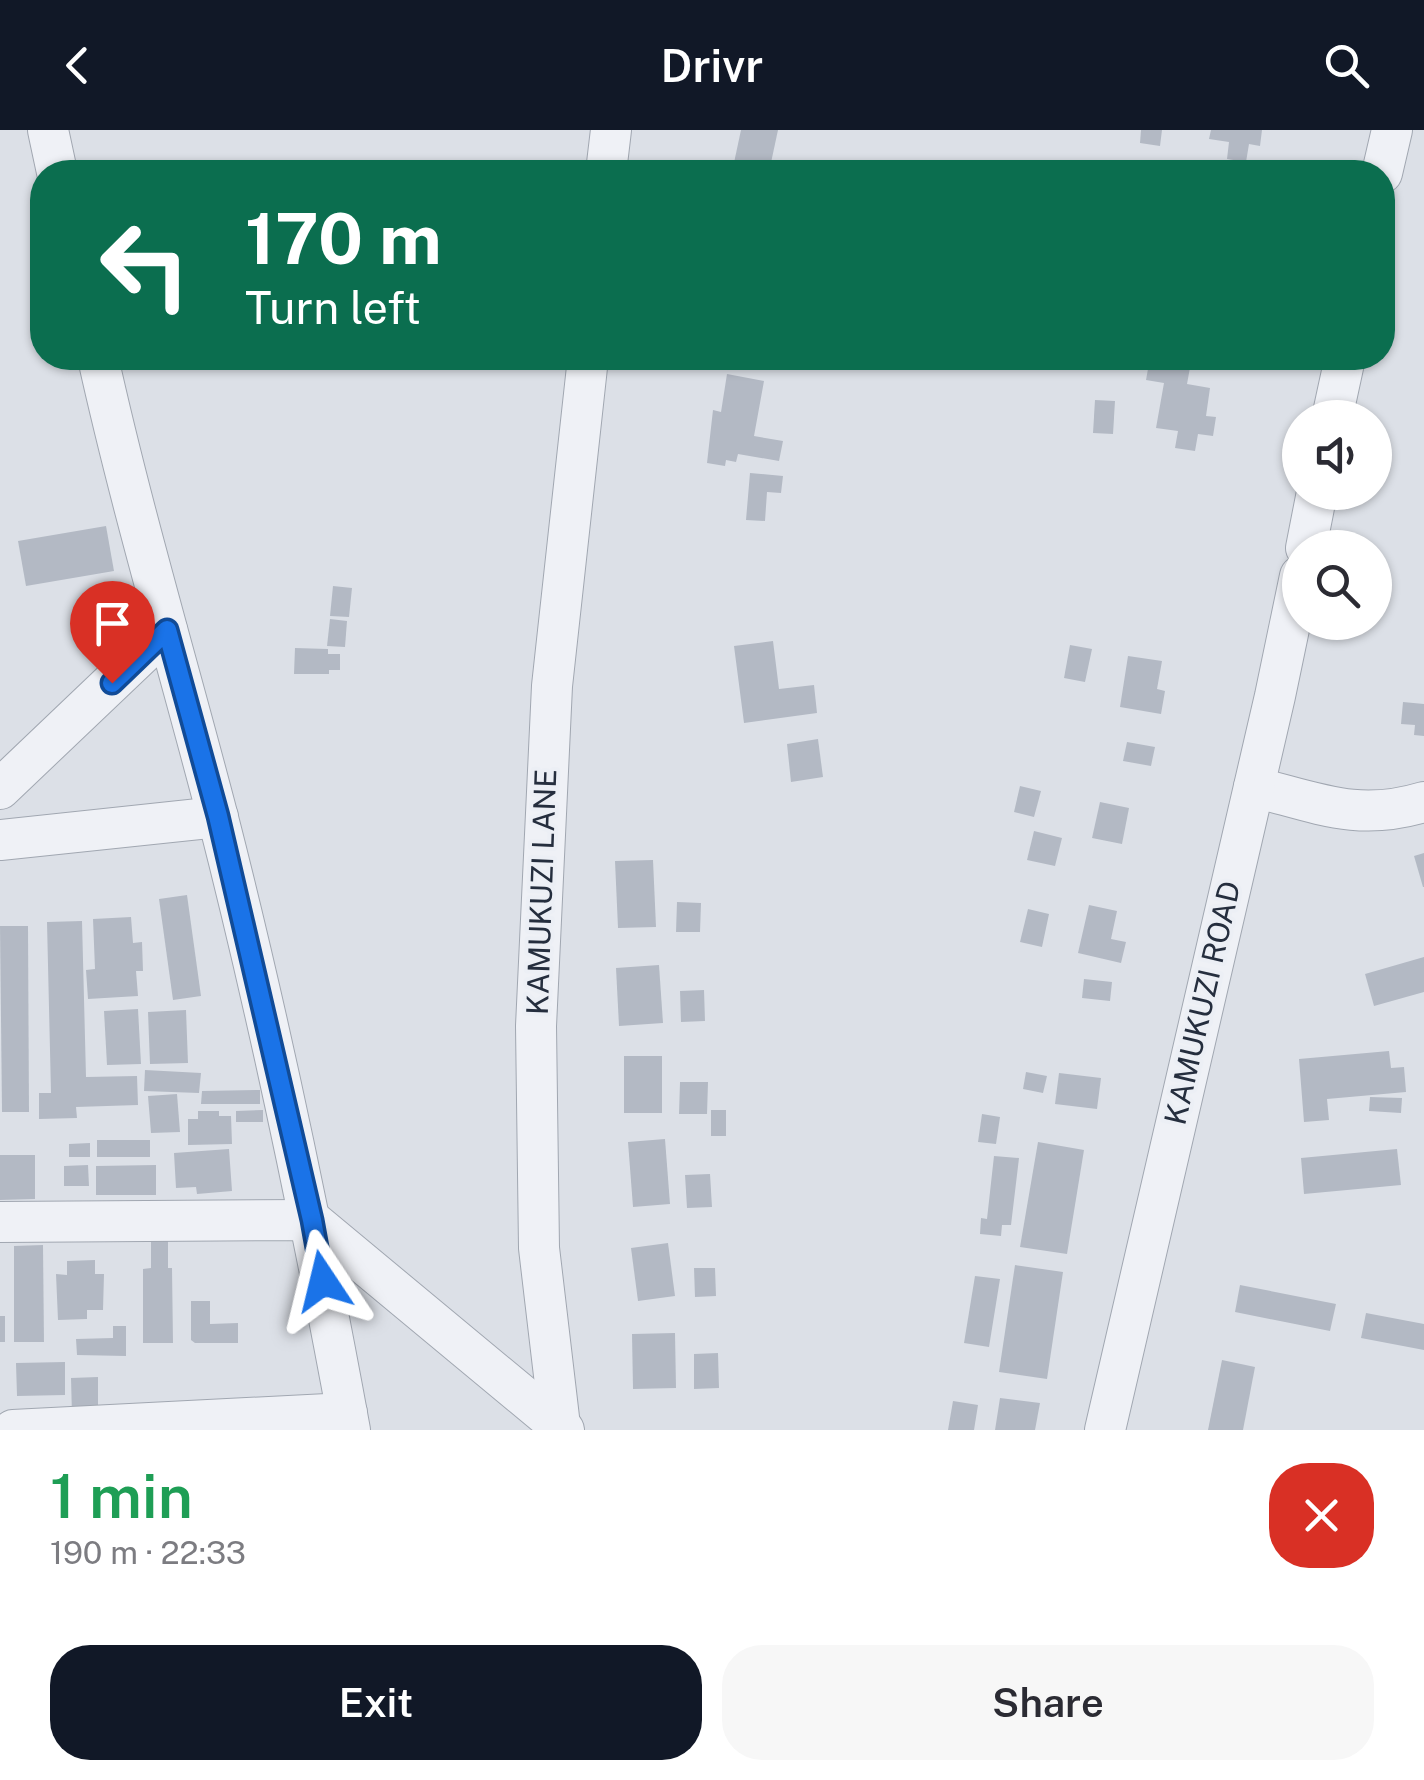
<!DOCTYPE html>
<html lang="en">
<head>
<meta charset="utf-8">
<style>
	:root { --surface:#fff; --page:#f7f7f7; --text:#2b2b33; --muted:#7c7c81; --accent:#111827 }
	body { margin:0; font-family:"Public Sans",sans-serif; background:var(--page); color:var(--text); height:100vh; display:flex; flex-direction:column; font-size:38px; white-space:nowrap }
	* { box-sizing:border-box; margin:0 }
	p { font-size:32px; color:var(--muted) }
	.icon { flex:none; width:55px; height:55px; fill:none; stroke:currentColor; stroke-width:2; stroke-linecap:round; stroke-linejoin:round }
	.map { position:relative; height:1300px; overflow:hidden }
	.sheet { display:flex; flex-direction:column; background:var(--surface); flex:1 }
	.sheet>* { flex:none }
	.top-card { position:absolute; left:30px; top:30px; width:1365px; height:210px; border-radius:40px; box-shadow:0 2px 8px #0004; background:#0b6e4f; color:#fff; overflow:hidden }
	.controls { position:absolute; left:1282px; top:270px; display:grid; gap:20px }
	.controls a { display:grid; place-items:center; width:110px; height:110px; border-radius:50%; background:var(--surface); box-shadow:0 2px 8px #0004; font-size:50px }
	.pin { position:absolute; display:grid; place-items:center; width:85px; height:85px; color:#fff; margin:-102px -42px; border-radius:50% 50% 50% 0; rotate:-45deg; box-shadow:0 0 10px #0007 }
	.pin .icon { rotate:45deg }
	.me { position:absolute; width:110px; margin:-55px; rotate:350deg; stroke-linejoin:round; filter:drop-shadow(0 0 8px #0008) }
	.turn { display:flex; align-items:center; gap:35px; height:210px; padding:0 50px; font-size:45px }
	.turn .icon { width:130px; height:130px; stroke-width:2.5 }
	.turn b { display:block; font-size:70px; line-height:85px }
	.round { display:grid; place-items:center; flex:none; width:105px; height:105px; border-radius:40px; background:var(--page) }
	.summary { display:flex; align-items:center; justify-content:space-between; height:170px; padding:0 50px }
	h1 { font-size:60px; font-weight:600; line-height:75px; color:#1e9e55 }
	.cta { display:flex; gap:20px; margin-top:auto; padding:20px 50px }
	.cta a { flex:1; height:115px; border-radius:40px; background:var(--accent); color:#fff; font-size:40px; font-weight:600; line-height:115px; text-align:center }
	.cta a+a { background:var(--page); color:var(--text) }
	header { display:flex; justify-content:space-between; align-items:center; height:130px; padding:0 50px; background:var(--accent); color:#fff; font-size:45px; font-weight:600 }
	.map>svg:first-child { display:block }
</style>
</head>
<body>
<header><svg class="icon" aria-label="back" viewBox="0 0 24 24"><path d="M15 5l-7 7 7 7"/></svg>Drivr<svg class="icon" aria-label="search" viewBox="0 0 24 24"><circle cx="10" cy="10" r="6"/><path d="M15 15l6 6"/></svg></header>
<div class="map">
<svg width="1424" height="1300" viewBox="0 0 1424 1300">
	<rect width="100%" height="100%" fill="#dce0e7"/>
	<!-- building -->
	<g fill="#b3b9c4">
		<polygon points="741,0 778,0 769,42 732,42"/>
		<polygon points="1141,0 1162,0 1160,16 1140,13"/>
		<polygon points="1211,0 1262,0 1260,16 1249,14 1246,32 1227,29 1229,12 1209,9"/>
		<polygon points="1150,228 1191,232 1187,254 1210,258 1206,286 1216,287 1213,306 1198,304 1195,321 1175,318 1178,301 1156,298 1164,253 1146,250"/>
		<polygon points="727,244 764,251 754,306 783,311 779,331 738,324 736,332 726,330 725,336 707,333 713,280 721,282"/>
		<polygon points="1095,270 1115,271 1113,304 1093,303"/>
		<polygon points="750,343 783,346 781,363 767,362 765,391 746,390"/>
		<polygon points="106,396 114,441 26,456 18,411"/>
		<polygon points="333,456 352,458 349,487 330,486"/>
		<polygon points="330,489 347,491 345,517 327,516"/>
		<polygon points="773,511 779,559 814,555 817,583 744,593 734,516"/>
		<polygon points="1070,515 1092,519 1085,552 1064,548"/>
		<polygon points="295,518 328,519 328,524 340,524 340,540 329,540 329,544 294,544"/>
		<polygon points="1128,526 1162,531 1157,559 1165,561 1161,584 1120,577"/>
		<polygon points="1403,572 1424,574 1424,606 1414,605 1415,595 1401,594"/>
		<polygon points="818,609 823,647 791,652 787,614"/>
		<polygon points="1127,612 1155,617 1151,636 1123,631"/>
		<polygon points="1020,656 1041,661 1034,687 1014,682"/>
		<polygon points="1100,672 1129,678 1122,714 1092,708"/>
		<polygon points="1034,701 1062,708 1055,736 1027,730"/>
		<polygon points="1424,723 1424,757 1423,757 1414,726"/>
		<polygon points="653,730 656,797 618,798 615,731"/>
		<polygon points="187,765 201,866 173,870 159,769"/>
		<polygon points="677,772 701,773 700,802 676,802"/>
		<polygon points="1089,775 1117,781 1111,809 1126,812 1121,833 1078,823"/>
		<polygon points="1028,779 1049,784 1042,817 1020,812"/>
		<polygon points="131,787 133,813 142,812 143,841 136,841 138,866 88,869 86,840 95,839 93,789"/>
		<polygon points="82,791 86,947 137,946 138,975 76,977 77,988 39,989 39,963 51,963 47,792"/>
		<polygon points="0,796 28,796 29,982 2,982"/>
		<polygon points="1424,827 1424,862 1374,876 1365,844"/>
		<polygon points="659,835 663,893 619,896 616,838"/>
		<polygon points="1084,849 1112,852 1110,871 1082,868"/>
		<polygon points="704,860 705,891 681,892 680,861"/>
		<polygon points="138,879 141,934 107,935 104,881"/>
		<polygon points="186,880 188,933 150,934 148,882"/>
		<polygon points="1389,921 1391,938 1404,937 1406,962 1327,969 1329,990 1304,992 1299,929"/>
		<rect x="624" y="926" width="38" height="57"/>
		<polygon points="145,940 201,943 199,963 144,961"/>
		<polygon points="1026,942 1047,946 1043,963 1023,959"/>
		<polygon points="1059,943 1101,948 1097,979 1055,974"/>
		<polygon points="680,952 708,952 707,984 679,984"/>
		<polygon points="260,960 260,974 201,974 202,961"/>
		<polygon points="177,964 180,1002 151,1003 148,966"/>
		<polygon points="1370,967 1402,968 1401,983 1369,981"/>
		<polygon points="263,980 263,992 236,992 236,981"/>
		<rect x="711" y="980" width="15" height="26"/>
		<polygon points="198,981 219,981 219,986 231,986 232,1014 188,1015 188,989 198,989"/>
		<polygon points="982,984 1000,987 996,1014 978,1012"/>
		<polygon points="665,1009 670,1074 633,1077 628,1012"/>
		<rect x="97" y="1010" width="53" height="17"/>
		<polygon points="1038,1012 1084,1020 1067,1124 1020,1117"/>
		<polygon points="90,1013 90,1027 69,1027 69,1014"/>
		<polygon points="229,1019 232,1061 197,1064 196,1057 176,1058 174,1023"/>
		<polygon points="1397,1019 1401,1055 1304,1064 1301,1028"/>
		<polygon points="0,1025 35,1025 35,1069 0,1070"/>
		<polygon points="994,1026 1019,1028 1011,1095 1002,1095 1001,1106 980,1104 981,1088 987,1089"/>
		<polygon points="88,1035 89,1056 64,1056 64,1036"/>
		<polygon points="156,1035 156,1065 96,1065 96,1036"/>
		<polygon points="710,1044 712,1077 687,1078 685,1045"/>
		<polygon points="168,1104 168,1138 172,1138 173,1213 143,1213 143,1139 151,1138 151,1105"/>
		<polygon points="668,1113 675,1166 638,1171 631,1118"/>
		<polygon points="43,1115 44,1212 14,1212 14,1116"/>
		<polygon points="95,1130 95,1144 104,1144 103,1180 87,1180 87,1189 58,1190 56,1144 67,1145 67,1131"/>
		<polygon points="1015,1135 1063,1142 1047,1249 999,1242"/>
		<polygon points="694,1138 715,1138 716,1166 695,1167"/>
		<polygon points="975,1146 1000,1149 989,1217 964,1213"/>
		<polygon points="1240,1155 1336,1174 1330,1201 1235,1182"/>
		<polygon points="191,1171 210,1171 210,1194 238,1193 238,1213 195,1213 191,1210"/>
		<polygon points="1366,1183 1424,1194 1424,1220 1361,1208"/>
		<rect x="0" y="1186" width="5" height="26"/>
		<polygon points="113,1196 126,1196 126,1226 77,1225 76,1209 113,1208"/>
		<polygon points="675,1203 676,1258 633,1259 632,1204"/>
		<polygon points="718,1223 719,1258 694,1259 694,1224"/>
		<polygon points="1222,1230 1255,1237 1243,1300 1208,1300"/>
		<polygon points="65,1232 65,1265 17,1266 16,1233"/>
		<polygon points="98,1247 98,1286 72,1286 71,1248"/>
		<polygon points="1000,1268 1040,1273 1035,1300 995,1300"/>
		<polygon points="953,1271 978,1275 974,1300 948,1300"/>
	</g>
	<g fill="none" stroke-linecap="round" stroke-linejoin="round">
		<defs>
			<g id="minor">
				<polyline points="48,0 57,42"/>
				<polyline points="606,42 611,0"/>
				<polyline points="1382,43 1392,0"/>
				<path d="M98 228C132 381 177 531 217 684 269 887 312 1093 350 1300"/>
				<polyline points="1332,288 1345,228"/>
				<polyline points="1306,418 1317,362"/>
				<path d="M1254 657C1318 673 1358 692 1424 672"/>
				<polyline points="0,659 167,500"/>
				<polyline points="0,710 218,687"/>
				<polyline points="0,1092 311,1090 564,1300"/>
				<polyline points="560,1296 539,1118 536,896 552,556 588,228"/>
				<polyline points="13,1300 347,1283"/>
				<polyline points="1105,1300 1275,566 1300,446"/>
			</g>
		</defs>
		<!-- minor casing -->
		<use href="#minor" stroke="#a1a7b1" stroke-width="42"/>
		<!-- minor -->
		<use href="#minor" stroke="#eff1f6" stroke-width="40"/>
	</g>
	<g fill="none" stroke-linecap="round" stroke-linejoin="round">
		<defs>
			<polyline id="route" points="112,553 167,500 218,686 312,1090 323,1151"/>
		</defs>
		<!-- route casing -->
		<use href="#route" stroke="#114b97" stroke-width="25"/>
		<!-- route -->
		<use href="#route" stroke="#1a73e8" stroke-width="18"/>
	</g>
	<g text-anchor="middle" stroke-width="8" stroke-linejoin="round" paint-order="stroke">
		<!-- street labels -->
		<g font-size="30" fill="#252e3e" stroke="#eceff5">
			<text transform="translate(542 762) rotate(-88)" y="10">KAMUKUZI LANE</text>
			<text transform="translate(1203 873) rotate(-77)" y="10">KAMUKUZI ROAD</text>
		</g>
	</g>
</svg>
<div class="controls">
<a><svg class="icon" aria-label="sound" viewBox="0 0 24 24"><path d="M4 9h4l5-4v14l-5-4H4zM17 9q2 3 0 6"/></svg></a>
<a><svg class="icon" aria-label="search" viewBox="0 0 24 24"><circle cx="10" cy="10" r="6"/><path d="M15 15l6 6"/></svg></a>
</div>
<div class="pin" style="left:112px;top:553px;background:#d93025"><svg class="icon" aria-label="arrive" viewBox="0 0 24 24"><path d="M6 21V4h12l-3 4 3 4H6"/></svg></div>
<svg class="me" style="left:323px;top:1151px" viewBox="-20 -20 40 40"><path d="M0-17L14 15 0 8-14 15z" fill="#1a73e8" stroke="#fff" stroke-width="4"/></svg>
<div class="top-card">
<div class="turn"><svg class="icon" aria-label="left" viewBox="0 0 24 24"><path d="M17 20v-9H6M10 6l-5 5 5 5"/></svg><div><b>170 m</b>Turn left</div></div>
</div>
</div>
<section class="sheet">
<div class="summary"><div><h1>1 min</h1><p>190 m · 22:33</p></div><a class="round" style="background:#d93025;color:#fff"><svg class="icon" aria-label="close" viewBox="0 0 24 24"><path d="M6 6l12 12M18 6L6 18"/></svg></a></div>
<div class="cta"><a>Exit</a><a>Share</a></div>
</section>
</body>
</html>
